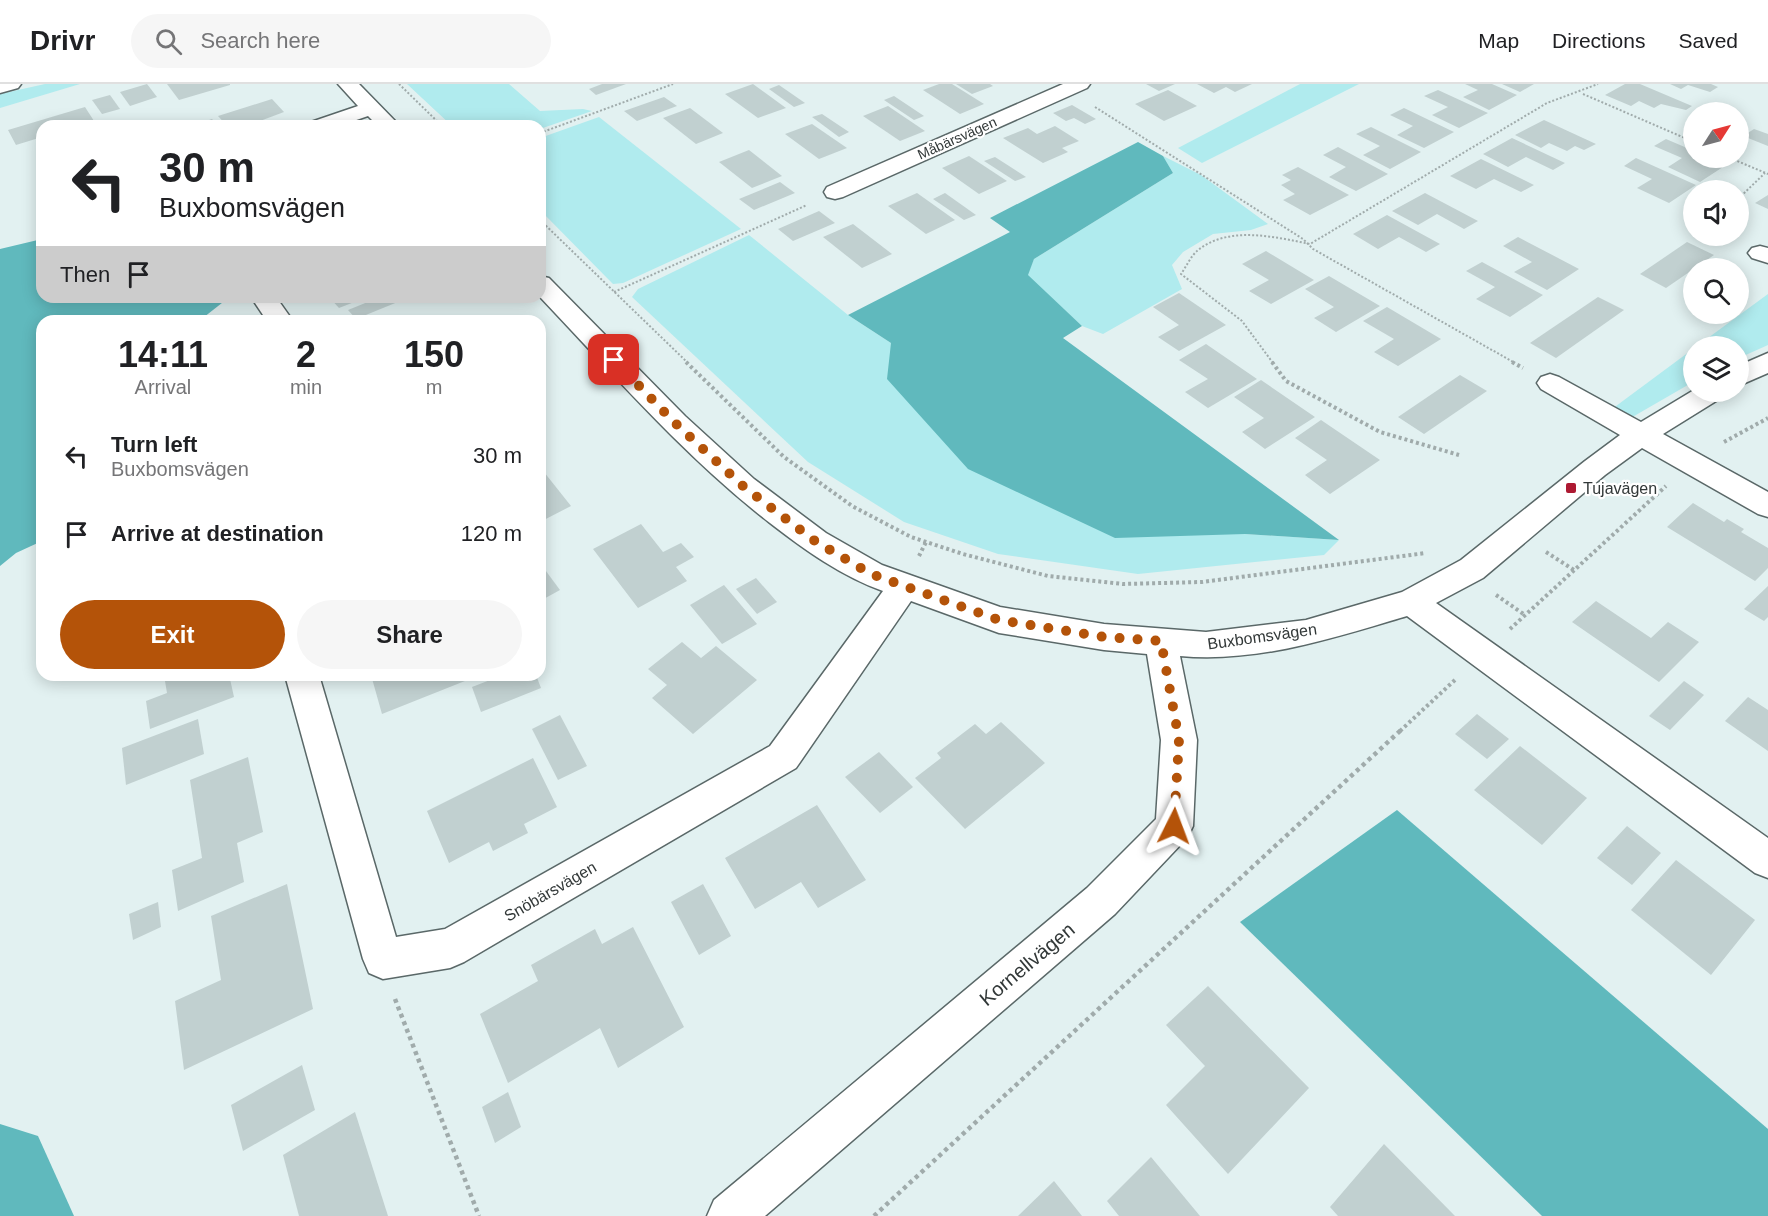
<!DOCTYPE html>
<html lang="en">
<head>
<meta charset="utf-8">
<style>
	:root { --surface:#fff; --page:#f6f6f6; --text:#202124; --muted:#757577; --line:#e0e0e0; --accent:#b45309 }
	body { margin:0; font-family:Arial,sans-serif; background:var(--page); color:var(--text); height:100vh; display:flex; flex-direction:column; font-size:22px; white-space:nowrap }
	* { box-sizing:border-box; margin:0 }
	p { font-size:20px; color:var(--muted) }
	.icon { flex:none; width:33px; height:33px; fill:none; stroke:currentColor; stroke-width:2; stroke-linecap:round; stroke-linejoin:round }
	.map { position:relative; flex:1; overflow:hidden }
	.panel { position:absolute; left:36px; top:231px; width:510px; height:366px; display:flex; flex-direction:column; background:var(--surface); border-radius:18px; box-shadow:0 3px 15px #0003 }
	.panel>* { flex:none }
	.guide { position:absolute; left:36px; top:36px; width:510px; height:183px; border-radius:18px; box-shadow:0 3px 15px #0003; background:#fff; color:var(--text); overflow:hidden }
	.needle { width:39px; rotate:54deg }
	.controls { position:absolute; left:1683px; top:18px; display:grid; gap:12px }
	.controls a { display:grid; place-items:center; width:66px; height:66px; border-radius:50%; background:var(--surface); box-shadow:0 3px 15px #0003; font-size:30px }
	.pin { position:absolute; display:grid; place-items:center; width:51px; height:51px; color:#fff; margin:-26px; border-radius:12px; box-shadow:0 3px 9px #0006 }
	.me { position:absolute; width:66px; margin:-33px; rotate:3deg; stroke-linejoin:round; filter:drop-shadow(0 0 4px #0008) }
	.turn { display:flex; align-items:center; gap:21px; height:126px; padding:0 24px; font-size:27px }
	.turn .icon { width:78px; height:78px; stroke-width:2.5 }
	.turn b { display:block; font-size:42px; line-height:51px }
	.then { display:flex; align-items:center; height:57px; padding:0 24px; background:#0003; gap:12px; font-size:22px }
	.eta { display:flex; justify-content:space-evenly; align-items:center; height:102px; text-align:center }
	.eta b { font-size:36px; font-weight:800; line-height:42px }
	.primary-button { display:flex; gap:12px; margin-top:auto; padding:12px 24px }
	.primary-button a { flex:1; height:69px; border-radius:36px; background:var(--accent); color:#fff; font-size:24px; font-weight:800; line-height:69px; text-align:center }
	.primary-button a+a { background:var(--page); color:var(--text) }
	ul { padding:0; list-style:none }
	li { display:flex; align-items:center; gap:18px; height:78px; padding:0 24px }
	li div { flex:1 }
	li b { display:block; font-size:22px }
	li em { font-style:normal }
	header { display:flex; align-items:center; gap:36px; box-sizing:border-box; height:84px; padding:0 30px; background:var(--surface); border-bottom:2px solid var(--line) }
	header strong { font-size:28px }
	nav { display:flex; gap:33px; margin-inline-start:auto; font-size:21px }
	.search { width:420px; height:54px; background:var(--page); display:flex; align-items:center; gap:15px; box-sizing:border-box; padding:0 21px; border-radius:33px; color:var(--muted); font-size:22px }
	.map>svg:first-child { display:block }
</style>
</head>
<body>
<header>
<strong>Drivr</strong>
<div class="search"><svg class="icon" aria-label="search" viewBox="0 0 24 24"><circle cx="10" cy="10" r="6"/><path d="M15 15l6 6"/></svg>Search here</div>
<nav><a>Map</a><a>Directions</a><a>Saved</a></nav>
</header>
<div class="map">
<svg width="1768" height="1132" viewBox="0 0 1768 1132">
	<rect width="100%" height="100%" fill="#e2f1f1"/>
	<!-- green -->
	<g fill="#b0ebee">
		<polygon points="45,0 80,0 0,24 0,10"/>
		<polygon points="407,0 509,0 540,27 583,25 592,27 540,45 540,42 452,42"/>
		<polygon points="1300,0 1359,0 1202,79 1178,64"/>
		<polygon points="599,33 741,145 623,199 613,200 540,126 540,54"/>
		<polygon points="1163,72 1201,91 1268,140 1251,146 1213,150 1183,168 1172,181 1182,205 1103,250 1082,242 1027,191 1034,175 1173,89"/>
		<polygon points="749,151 848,231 891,259 1245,450 1339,456 1324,471 1138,490 998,470 904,438 808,378 632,213 638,205"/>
		<polygon points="1768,210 1768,261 1739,274 1738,262 1697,262"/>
		<polygon points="1693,265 1693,298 1629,335 1612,325"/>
	</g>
	<!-- forest -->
	<g fill="#60b9bd">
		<polygon points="1138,58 1163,72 1173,89 1034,175 1028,191 1082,242 1063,254 1339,456 1245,450 1115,454 968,385 887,295 891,259 848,231 1010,148 990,134"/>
		<polygon points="42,155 42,213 225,213 227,215 199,237 42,237 42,457 16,469 0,482 0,165"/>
		<polygon points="1397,726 1768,1045 1768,1132 1542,1132 1240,838"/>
		<polygon points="0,1040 38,1052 74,1132 0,1132"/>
	</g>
	<!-- building -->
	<g fill="#c1d0d0">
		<polygon points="147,0 157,13 130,22 120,8"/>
		<polygon points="167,0 230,0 230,1 179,16"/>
		<polygon points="602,0 626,0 596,11 589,5"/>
		<polygon points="753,0 786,24 758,34 725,10"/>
		<polygon points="939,0 952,0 984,20 960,30 923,6"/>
		<polygon points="956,0 990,0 993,2 972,10"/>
		<polygon points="1146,0 1175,0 1159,7"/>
		<polygon points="1197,0 1252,0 1235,8 1226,3 1214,9"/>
		<polygon points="1465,0 1492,0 1517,11 1489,26 1463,13 1478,6"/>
		<polygon points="1502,0 1534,0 1520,8"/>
		<polygon points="1625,0 1640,0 1692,22 1686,26 1661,20 1654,24 1639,17 1631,22 1605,11"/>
		<polygon points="1670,0 1711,0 1718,3 1710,8 1688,1 1681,5"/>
		<polygon points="779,1 805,19 794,23 769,5"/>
		<polygon points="1168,6 1197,22 1164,37 1135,20"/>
		<polygon points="1438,6 1488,29 1459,44 1432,31 1448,23 1424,12"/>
		<polygon points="110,11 120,25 102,30 92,16"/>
		<polygon points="894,12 924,32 914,36 884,16"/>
		<polygon points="664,13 677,22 637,37 624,27"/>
		<polygon points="272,15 284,28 247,42 227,42 218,32"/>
		<polygon points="1072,21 1096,35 1085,40 1074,34 1066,37 1053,29"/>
		<polygon points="888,22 925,47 900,57 863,32"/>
		<polygon points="85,23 94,37 78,42 42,42 42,53 16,61 8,46"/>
		<polygon points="690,24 723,49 696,60 663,34"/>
		<polygon points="1404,24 1454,48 1424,64 1397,51 1413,42 1390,31"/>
		<polygon points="822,30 849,48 839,53 812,33"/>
		<polygon points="212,35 218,42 191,42"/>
		<polygon points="1544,36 1596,60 1584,66 1575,62 1567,67 1549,59 1541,64 1515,51"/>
		<polygon points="812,40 847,64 819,75 785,50"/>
		<polygon points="1055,42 1079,57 1062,64 1068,68 1043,79 1003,54 1028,44 1037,50"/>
		<polygon points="1371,43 1421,68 1390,85 1363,71 1380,62 1356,50"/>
		<polygon points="1754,45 1768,50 1768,62 1743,52"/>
		<polygon points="1512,54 1565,79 1553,86 1526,73 1508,83 1483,70"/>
		<polygon points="1666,55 1694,67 1694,74 1709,74 1726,81 1700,98 1668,83 1682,74 1654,62"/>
		<polygon points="1338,63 1388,90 1356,107 1329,93 1346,83 1323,71"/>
		<polygon points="749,66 782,92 752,104 719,78"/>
		<polygon points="969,72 1007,97 979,110 942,84"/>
		<polygon points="995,73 1026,93 1015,97 984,77"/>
		<polygon points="1636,74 1696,101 1669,119 1637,104 1652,95 1624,82"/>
		<polygon points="1481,75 1534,101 1521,108 1494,95 1476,105 1450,92"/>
		<polygon points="1298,83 1349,111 1310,131 1283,116 1295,110 1281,101 1291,96 1282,91"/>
		<polygon points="780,98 795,109 754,126 739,115"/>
		<polygon points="917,109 955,136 926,150 888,122"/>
		<polygon points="945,109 976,131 964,136 933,115"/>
		<polygon points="1425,109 1478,137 1464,145 1437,130 1418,141 1392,127"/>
		<polygon points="1768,111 1768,125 1755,119"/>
		<polygon points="819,127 835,139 793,157 778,145"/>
		<polygon points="1387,131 1440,160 1426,168 1399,153 1378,165 1353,150"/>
		<polygon points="853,140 892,170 862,184 823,153"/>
		<polygon points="1518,153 1579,185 1547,206 1514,188 1532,178 1503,162"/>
		<polygon points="1687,158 1714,171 1666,204 1640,190"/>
		<polygon points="1266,167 1314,196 1271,220 1249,207 1269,196 1242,180"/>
		<polygon points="1482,178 1543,211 1510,233 1476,215 1495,203 1466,187"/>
		<polygon points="1329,192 1380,222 1336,248 1314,234 1334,223 1305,205"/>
		<polygon points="1179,209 1226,241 1179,267 1158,253 1179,241 1153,223"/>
		<polygon points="329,213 367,213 339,224"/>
		<polygon points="380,213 410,213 356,235 348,226"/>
		<polygon points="1598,213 1624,226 1556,274 1530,259"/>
		<polygon points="1387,223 1441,255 1398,282 1374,268 1394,255 1363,237"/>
		<polygon points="1206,260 1257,295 1208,324 1185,308 1208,295 1179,276"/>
		<polygon points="1460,291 1487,307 1424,350 1398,333"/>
		<polygon points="1261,296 1315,333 1265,365 1242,348 1264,334 1234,313"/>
		<polygon points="1321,336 1380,376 1330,410 1305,391 1327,376 1295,354"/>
		<polygon points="540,383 571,422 540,438"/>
		<polygon points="1693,419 1724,438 1727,435 1744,445 1741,448 1768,464 1768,484 1755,497 1667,443"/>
		<polygon points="641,440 663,468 681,459 694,473 676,483 687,497 638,524 593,465"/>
		<polygon points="540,479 560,506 540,517"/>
		<polygon points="756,494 777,518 757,530 736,505"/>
		<polygon points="724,501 757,540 722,560 690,521"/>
		<polygon points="1768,502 1768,533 1764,537 1744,525"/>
		<polygon points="1596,517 1651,554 1668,538 1699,558 1659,598 1572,538"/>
		<polygon points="682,558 701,574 716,562 757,596 693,650 652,614 667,601 648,585"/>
		<polygon points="164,591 240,591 230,595 234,613 150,645 146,617 167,609"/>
		<polygon points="371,591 480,591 382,630"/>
		<polygon points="503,591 536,591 541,604 481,628 472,603"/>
		<polygon points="1684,597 1704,611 1670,646 1649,632"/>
		<polygon points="1748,613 1768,626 1768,667 1725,637"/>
		<polygon points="1477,630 1509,655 1487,675 1455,650"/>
		<polygon points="560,631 587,682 558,696 532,645"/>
		<polygon points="198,635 204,670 126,701 122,664"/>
		<polygon points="1001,638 1045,679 965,745 915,694 941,674 937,669 975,640 986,650"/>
		<polygon points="1520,662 1587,714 1542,761 1474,706"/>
		<polygon points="879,668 913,703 880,729 845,693"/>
		<polygon points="248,673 263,748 237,759 244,798 178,827 172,786 202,774 190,696"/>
		<polygon points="533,674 557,723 524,740 528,749 493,767 489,758 449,779 427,727"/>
		<polygon points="817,721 866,796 818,824 801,798 755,825 725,774"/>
		<polygon points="1627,742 1661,769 1632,801 1597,774"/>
		<polygon points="1676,776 1755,836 1711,891 1631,826"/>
		<polygon points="287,800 313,925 184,986 175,917 221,896 211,832"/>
		<polygon points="703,800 731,852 699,871 671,818"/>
		<polygon points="158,818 161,843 133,856 129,830"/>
		<polygon points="633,843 684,943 618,984 600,944 508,999 480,930 538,897 531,881 595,845 602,860"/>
		<polygon points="1208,902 1309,1004 1228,1090 1166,1021 1205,982 1166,941"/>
		<polygon points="302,981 315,1026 243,1067 231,1021"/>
		<polygon points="508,1008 521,1043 495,1059 482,1023"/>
		<polygon points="355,1028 388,1132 299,1132 283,1071"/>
		<polygon points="1384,1060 1455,1132 1338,1132 1330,1123"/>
		<polygon points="1151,1073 1200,1132 1119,1132 1107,1117"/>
		<polygon points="1054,1097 1082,1132 1018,1132"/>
	</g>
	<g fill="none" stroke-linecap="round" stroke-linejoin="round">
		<defs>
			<g id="minor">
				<polygon points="0,0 21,0 18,4 0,9"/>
				<polygon points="338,0 359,0 400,42 378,42 368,32 339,42 308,42 311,38 358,22"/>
				<polygon points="1063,0 1090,0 1087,4 843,113 835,115 827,113 824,108 827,103"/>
				<polygon points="1760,162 1768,164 1768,179 1752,174 1748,169 1752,164"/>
				<path d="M540 192 549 194 685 332 754 395 826 449 882 481 1000 523 1104 540 1206 548 1306 536 1402 508 1461 476 1585 377 1620 351 1541 305 1537 299 1541 293 1550 290 1559 293 1641 338 1694 306 1724 308 1721 314 1663 350 1768 408V433L1758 430 1642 364 1605 391 1483 494 1436 519 1768 754V794L1755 789 1407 532C1333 554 1258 579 1180 572L1197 656 1193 742 1187 754 1115 830 765 1132H707L714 1116 1087 804 1156 735 1161 656 1147 570 1104 566 999 549 911 517 796 684 464 878 450 884 383 895 369 889 363 875 285 591H319L396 853 445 845 770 662 883 507C841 492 805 466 770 439 685 373 614 291 540 213Z"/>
				<polygon points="251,213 276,213 293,237 267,237"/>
				<polygon points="1768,269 1768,289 1738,302 1738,282"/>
			</g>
		</defs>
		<!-- minor casing -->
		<use href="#minor" stroke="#5a6868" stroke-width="3"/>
		<!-- path-far2 -->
		<g stroke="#a0abab" stroke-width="2" stroke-dasharray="2 2" stroke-linecap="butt">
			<polyline points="399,0 442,42"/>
			<polyline points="1583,10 1694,58"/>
			<polyline points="1095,23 1303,155 1313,165 1515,279"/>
			<polyline points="540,49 673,0"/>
			<polyline points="1730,74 1768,90"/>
			<polyline points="1738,115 1765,89"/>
			<polyline points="540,136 688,279"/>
			<polyline points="1721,152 1731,156"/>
			<polyline points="614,208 807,121"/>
			<path d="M1273 279 1242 237 1181 190C1186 183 1191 172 1197 167 1228 141 1275 153 1310 160L1547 19 1598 0"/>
		</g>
		<!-- path-far1 -->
		<g stroke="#a0abab" stroke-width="4" stroke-dasharray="3 3" stroke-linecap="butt">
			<polyline points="686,278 784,373 852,422 911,453 963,470 1048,492 1123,500 1202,498 1426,469"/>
			<polyline points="1272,278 1286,297 1380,348 1459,371"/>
			<polyline points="1512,278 1523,284"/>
			<polyline points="1724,358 1768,334"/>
			<polyline points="1546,468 1574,486"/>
			<polyline points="919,472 926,458"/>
			<polyline points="1496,511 1525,531"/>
			<polyline points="1510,545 1666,402"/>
			<polyline points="1400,647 1456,595"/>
		</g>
		<!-- path -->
		<g stroke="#a0abab" stroke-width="4.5" stroke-dasharray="4 4" stroke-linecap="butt">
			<polyline points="395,915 479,1132"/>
			<polyline points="874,1132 1401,646"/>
		</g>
		<!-- minor -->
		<use href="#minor" fill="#fff" fill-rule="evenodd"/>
	</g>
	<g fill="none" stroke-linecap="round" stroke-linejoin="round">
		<!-- route -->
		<polyline stroke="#b45309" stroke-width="10" stroke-dasharray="0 18" points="614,276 675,339 744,403 815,457 871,490 999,536 1104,553 1161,557 1179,656 1174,742"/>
	</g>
	<!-- markers -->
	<rect fill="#ad1932" stroke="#fff" stroke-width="2" x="1565" y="398" width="12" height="12" rx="3"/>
	<g text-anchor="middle" stroke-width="4.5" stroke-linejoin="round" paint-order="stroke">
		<!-- far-street labels -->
		<g font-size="14" fill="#323838" stroke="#fff">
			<text transform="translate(957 54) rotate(-24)" y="5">Måbärsvägen</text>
		</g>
		<!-- poi labels -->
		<g font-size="16" fill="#323838" stroke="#fff" text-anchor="start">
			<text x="1583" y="410">Tujavägen</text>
		</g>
		<!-- street labels -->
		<g font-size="16" fill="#323838" stroke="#fff">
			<text transform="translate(1262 552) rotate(-8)" y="6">Buxbomsvägen</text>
			<text transform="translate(550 807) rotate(-30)" y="6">Snöbärsvägen</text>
		</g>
		<!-- near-street labels -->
		<g font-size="20" fill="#323838" stroke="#fff">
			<text transform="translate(1027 880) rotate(-40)" y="7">Kornellvägen</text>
		</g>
	</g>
</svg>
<div class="controls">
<a><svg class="needle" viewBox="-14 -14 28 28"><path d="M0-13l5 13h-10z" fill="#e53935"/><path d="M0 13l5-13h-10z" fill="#757577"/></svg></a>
<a><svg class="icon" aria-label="sound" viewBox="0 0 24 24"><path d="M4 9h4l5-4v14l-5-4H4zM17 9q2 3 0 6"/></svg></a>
<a><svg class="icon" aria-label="search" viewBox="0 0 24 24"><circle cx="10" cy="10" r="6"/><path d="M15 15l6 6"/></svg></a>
<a><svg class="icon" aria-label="layers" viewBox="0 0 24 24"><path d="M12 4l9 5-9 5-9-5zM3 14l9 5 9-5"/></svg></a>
</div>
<div class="pin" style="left:614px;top:276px;background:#d93025"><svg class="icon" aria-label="arrive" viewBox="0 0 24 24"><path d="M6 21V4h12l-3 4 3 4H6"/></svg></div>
<svg class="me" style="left:1174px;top:742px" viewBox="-20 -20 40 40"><path d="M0-17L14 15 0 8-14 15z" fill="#b45309" stroke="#fff" stroke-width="4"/></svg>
<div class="guide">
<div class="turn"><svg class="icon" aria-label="left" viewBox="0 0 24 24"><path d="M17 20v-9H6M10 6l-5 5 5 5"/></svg><div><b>30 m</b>Buxbomsvägen</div></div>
<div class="then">Then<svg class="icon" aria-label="arrive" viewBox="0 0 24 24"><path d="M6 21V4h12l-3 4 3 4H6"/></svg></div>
</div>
<section class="panel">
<div class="eta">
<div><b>14:11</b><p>Arrival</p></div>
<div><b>2</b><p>min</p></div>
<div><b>150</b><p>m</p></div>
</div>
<ul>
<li><svg class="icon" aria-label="left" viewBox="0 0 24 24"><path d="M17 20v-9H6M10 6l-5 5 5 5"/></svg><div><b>Turn left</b><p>Buxbomsvägen</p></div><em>30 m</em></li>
<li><svg class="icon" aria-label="arrive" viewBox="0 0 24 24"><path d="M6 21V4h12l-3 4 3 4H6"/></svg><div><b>Arrive at destination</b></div><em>120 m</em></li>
</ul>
<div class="primary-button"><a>Exit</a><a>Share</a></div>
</section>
</div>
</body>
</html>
